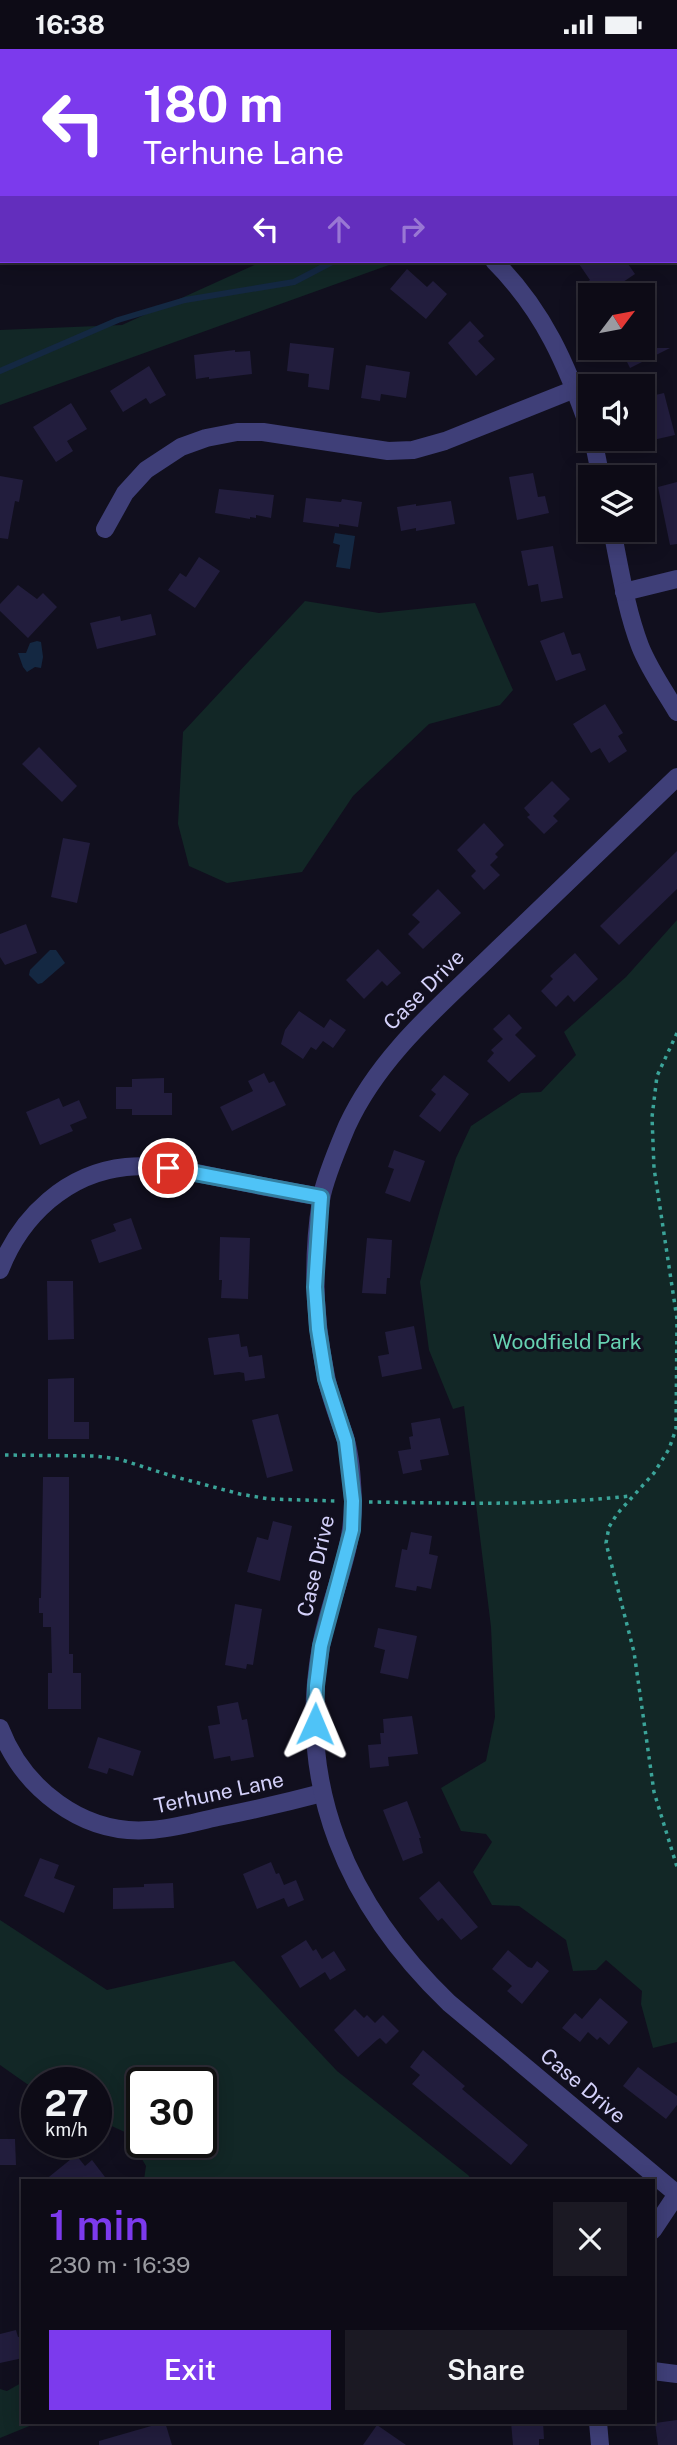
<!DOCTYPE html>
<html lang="en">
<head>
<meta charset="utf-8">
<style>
	:root { --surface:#0d0b16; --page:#1b1923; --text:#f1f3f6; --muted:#9a9ba1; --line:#2d2b35; --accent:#7c3aed }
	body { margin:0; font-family:"Public Sans",sans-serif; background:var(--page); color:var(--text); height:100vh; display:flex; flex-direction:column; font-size:26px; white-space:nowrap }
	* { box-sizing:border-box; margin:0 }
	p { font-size:23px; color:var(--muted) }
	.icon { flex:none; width:38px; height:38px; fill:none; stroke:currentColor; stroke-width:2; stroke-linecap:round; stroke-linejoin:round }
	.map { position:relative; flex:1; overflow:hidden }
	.panel { position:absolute; left:21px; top:2130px; width:634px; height:245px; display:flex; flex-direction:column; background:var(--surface); border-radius:0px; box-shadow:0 4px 18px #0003,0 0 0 2px var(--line) }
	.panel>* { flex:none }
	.hud { position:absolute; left:0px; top:0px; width:677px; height:214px; box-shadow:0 4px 18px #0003,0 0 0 2px var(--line); background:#7c3aed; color:#fff; overflow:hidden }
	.needle { width:46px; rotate:58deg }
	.controls { position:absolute; left:578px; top:234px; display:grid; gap:14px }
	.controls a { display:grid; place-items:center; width:77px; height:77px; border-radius:0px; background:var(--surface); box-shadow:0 4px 18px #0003,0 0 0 2px var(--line); font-size:35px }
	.speed { position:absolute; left:21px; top:2018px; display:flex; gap:14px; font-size:35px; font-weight:700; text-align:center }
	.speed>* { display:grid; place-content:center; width:91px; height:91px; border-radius:50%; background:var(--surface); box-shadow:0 4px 18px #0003,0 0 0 2px var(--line); line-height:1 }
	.speed small { font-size:18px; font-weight:400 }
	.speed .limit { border:4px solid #111; border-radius:10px; background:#fff; color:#111 }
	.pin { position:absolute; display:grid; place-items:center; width:60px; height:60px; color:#fff; margin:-30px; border:4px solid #fff; border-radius:50%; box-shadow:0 2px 7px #0007 }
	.me { position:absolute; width:77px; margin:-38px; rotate:1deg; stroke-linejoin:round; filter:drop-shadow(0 0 5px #0008) }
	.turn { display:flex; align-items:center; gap:24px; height:147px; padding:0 28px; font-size:32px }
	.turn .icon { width:91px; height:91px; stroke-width:2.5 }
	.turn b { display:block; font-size:49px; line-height:60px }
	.lanes { display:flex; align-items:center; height:66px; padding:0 28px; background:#0003; justify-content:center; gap:35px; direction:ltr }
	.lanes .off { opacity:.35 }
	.round { display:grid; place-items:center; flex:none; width:74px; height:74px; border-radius:0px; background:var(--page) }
	.head { display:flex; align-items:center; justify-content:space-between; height:119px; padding:0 28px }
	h1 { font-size:42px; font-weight:600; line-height:52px; color:var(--accent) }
	.cta { display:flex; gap:14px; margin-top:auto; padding:14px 28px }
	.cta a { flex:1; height:80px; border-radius:0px; background:var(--accent); color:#fff; font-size:28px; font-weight:600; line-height:80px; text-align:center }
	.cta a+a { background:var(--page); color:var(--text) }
	.status { display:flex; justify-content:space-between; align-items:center; height:49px; padding:0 35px; background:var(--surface); direction:ltr }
	.status svg { height:19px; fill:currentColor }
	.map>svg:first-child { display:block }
</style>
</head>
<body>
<div class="status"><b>16:38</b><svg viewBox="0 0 49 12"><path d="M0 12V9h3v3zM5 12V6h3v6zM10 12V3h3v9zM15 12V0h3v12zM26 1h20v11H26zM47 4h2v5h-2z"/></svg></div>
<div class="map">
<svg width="677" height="2396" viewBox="0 0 677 2396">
	<rect width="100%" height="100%" fill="#110f1e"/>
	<!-- green -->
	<g fill="#122726" fill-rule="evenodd">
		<polygon points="263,212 400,212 0,356 0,281 122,276"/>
		<polygon points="305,552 379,564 475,554 513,641 500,656 429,675 353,747 302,823 227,834 189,817 178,775 183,683"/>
		<polygon points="677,871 677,1993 653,1999 641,1955 642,1942 606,1911 596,1921 573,1922 566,1891 519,1857 492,1856 473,1823 492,1793 486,1785 461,1782 441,1739 486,1712 495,1668 491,1578 464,1357 453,1360 429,1301 420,1233 440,1161 456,1109 471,1077 521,1044 541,1043 576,1006 564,983 626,928"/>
		<path d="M0 1871 107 1941 234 1912 337 2022 468 2126 472 2131H144L146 2117 127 2084 96 2070V2034H37V2042L0 2016ZM142 2034H201V2093H142Z"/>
		<polygon points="23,2333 23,2373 39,2373 0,2389 0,2340 7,2342"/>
	</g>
	<!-- water -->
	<g fill="#142842">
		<polygon points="335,484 355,487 350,520 336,518 340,496 333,494"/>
		<polygon points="37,592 41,593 43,608 41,619 35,618 27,623 23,618 18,604 26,604 30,594"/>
		<polygon points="50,901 56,901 65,914 42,934 38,935 29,926 30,921"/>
	</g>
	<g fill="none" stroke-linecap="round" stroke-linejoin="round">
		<!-- stream -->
		<polyline stroke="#142842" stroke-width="6" points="0,322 118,271 185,251 294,233 334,212"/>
	</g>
	<!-- building -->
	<g fill="#221d3d">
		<polygon points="577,212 626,212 635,225 602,247 592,247 584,235 590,231"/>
		<polygon points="407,220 427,238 433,232 447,245 426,270 390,240"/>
		<polygon points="642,268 657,299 670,299 630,319 620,299 642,299"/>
		<polygon points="470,272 484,287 478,292 495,310 476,327 448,294"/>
		<polygon points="290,294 334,299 329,341 308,338 309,325 287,322"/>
		<polygon points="235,301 235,303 250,302 252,325 209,330 209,328 196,330 194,306"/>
		<polygon points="366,316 410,323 406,349 381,345 380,352 361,349"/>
		<polygon points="149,317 166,346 150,355 146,349 123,363 110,342"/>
		<polygon points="664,344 675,386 653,391 650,380 648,381 642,349"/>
		<polygon points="71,354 87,380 67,392 73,402 56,413 33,378"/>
		<polygon points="533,424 538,448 545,447 549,464 517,471 509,428"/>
		<polygon points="0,427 23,431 19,453 15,452 8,490 0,489"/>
		<polygon points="677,433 677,495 670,496 658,438"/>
		<polygon points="219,440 274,446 271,469 256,466 256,469 250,468 250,470 215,464"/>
		<polygon points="306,449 341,453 342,450 362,453 358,478 339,475 339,478 303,473"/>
		<polygon points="451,452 455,475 416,482 416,479 401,482 397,458 416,455 416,457"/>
		<polygon points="553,497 563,549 541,553 538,535 528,537 521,502"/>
		<polygon points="199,508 220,522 195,559 168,541 180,524 186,528"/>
		<polygon points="18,536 37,550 43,544 57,558 28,589 0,562 0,555"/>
		<polygon points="151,565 156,586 97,600 90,574 120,567 121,572"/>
		<polygon points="564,583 572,606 580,604 586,621 556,632 540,592"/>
		<polygon points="605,655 623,684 618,687 627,702 609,714 600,699 591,704 573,675"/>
		<polygon points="39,698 77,737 62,753 22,715"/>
		<polygon points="552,732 570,750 553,767 558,772 544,785 527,768 530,766 524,759"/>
		<polygon points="484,774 504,796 495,805 498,808 490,816 500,826 484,841 471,827 476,822 457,801"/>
		<polygon points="63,789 90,794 77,854 51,848"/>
		<polygon points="677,802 677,840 619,896 600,877"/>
		<polygon points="438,840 461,864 423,900 408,885 420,873 412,866"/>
		<polygon points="26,875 37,904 5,916 0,908 0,885"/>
		<polygon points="378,900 401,924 387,937 382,932 364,950 346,931"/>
		<polygon points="575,904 598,930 574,953 568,946 556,958 541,942 553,930 550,927"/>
		<polygon points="299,962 324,979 330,970 346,981 333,999 323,992 316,1001 311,998 303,1010 281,995 285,981"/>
		<polygon points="509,965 522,979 515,986 536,1007 509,1033 487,1012 494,1004 491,1001 503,990 493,980"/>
		<polygon points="264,1024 269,1034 274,1032 286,1056 232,1082 220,1058 253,1042 248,1032"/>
		<polygon points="444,1026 469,1045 440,1083 419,1067 436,1045 431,1041"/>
		<polygon points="164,1029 164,1044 172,1044 172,1066 132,1066 132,1060 116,1060 116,1038 132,1038 132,1030"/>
		<polygon points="59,1049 63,1058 79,1051 87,1069 70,1076 73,1082 40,1096 26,1063"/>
		<polygon points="394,1101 425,1112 410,1153 385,1144 394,1120 388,1118"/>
		<polygon points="131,1169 142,1200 99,1214 91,1191 116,1182 113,1175"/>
		<polygon points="220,1188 250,1189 248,1250 221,1249 222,1231 219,1231"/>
		<polygon points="367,1189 392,1191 390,1229 387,1229 386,1245 362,1244"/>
		<polygon points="47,1232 73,1232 74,1290 48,1291"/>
		<polygon points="414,1277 422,1320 382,1328 378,1307 389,1305 385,1283"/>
		<polygon points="239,1285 241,1298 247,1297 249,1308 262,1306 265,1329 245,1332 244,1324 239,1323 214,1326 208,1289"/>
		<polygon points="74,1329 74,1373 89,1373 89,1390 48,1390 48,1330"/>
		<polygon points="278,1365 293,1422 267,1429 252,1371"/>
		<polygon points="440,1369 449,1406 420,1411 422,1421 403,1425 398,1402 411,1400 409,1388 413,1387 411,1374"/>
		<polygon points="43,1428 69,1428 69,1605 73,1605 73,1624 81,1624 81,1660 48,1660 48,1624 52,1624 51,1578 43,1578 43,1564 39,1564 39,1549 41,1549"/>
		<polygon points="273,1472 292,1477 280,1532 247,1523 257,1488 268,1491"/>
		<polygon points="411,1483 432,1487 429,1505 438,1507 431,1540 417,1537 416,1542 395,1538 402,1500 407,1501"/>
		<polygon points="235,1555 262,1560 253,1616 247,1615 246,1620 225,1616"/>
		<polygon points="378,1579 417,1587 408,1630 380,1624 385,1601 374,1598"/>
		<polygon points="238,1653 242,1671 247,1670 254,1708 231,1712 230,1707 214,1710 208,1677 220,1675 217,1657"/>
		<polygon points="412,1667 418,1705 388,1708 389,1717 370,1719 368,1696 381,1695 380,1684 384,1684 383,1670"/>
		<polygon points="98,1688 141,1702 133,1727 109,1719 107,1725 88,1719"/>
		<polygon points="407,1752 421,1789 419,1789 423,1804 403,1812 383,1761"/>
		<polygon points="40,1809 59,1816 54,1829 75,1837 64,1864 24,1847"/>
		<polygon points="271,1813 276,1825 279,1824 284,1836 296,1831 304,1851 288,1858 284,1849 257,1860 243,1825"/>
		<polygon points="439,1832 478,1878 461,1891 442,1869 438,1872 419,1849"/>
		<polygon points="173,1834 174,1859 113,1860 113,1839 144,1838 144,1835"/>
		<polygon points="306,1891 313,1902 316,1900 322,1910 334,1902 346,1921 330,1931 325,1923 300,1939 281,1907"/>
		<polygon points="508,1901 528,1918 532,1919 537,1912 549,1922 522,1955 507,1942 512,1937 492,1920"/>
		<polygon points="600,1949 628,1973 609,1996 600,1988 597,1991 588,1983 580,1993 562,1979 575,1964 582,1970"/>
		<polygon points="355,1960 364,1969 367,1966 375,1974 383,1966 399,1982 386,1995 380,1989 377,1991 358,2008 334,1981"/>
		<polygon points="423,2001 465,2037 462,2040 528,2096 511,2116 412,2035 420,2026 410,2018"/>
		<polygon points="638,2018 677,2047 677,2056 666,2070 623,2037"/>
		<polygon points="0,2090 15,2090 16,2116 0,2116"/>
		<polygon points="76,2106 85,2117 92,2111 108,2132 44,2132"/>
		<polygon points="16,2281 18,2288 23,2287 23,2309 0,2314 0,2285"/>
		<polygon points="677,2371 677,2396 658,2396 655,2374"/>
		<polygon points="165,2373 172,2396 99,2396 99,2392"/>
		<polygon points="511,2373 543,2373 544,2390 539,2390 539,2396 513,2396"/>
		<polygon points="377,2376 406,2396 363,2396"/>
	</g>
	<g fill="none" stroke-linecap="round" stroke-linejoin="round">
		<!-- path -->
		<g stroke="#3ba499" stroke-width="3.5" stroke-dasharray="3.5 5" stroke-linecap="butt">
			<polyline points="677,984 657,1027 652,1068 654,1119 677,1270 676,1380 669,1400 654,1424 617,1465 609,1478 606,1494 634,1603 654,1743 677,1818"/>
			<polyline points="5,1406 95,1407 119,1410 172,1427 240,1445 269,1450 335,1452"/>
			<path d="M369 1453C458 1454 542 1457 630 1447"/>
		</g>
		<!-- minor -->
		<g stroke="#3f3f78" stroke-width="18">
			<polyline points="390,2 390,0"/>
			<polyline points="0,107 2,106"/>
			<path d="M494 212C544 262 567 316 590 382"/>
			<polyline points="593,390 601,429"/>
			<polyline points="105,480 125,444 146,421 181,398 206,389 237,383 263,383 388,402 413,401 445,392 575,340"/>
			<path d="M612 481C620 520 626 560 640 597 649 620 664 641 677 663"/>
			<polyline points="624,543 677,530"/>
			<path d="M0 1221C21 1167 67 1124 126 1118 156 1115 187 1122 216 1128 251 1135 286 1142 321 1148"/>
			<path d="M0 1679C23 1739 82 1786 149 1781 172 1780 195 1773 218 1768 253 1761 288 1753 322 1744"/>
			<path d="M677 2145 449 1954C348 1857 295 1738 321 1597 330 1548 354 1502 353 1451 352 1431 351 1408 345 1388 338 1368 330 1348 326 1327 314 1270 312 1209 321 1151 324 1131 339 1096 347 1077 380 1005 443 954 498 900 558 843 617 785 677 728"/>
			<polyline points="653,2181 677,2145"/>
			<polyline points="653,2322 677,2325"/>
			<polyline points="598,2373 600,2396"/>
		</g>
	</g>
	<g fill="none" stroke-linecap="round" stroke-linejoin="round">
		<defs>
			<polyline id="route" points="168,1119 321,1148 315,1238 318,1280 326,1330 346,1392 353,1452 352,1481 321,1597 316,1637 315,1675"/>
		</defs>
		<!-- route casing -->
		<use href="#route" stroke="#337fa1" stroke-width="18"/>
		<!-- route -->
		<use href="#route" stroke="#4fc3f7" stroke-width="12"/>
	</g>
	<g text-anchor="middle" stroke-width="6" stroke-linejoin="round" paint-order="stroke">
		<!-- street labels -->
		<g font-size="21" fill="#d4d1fa" stroke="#110f1e">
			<text transform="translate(424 941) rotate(-45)" y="7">Case Drive</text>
			<text transform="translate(316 1517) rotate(-77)" y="7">Case Drive</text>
			<text transform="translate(219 1744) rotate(-12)" y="7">Terhune Lane</text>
			<text transform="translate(583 2037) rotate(40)" y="7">Case Drive</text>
		</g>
		<!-- park labels -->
		<g font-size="21" fill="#66d1b1" stroke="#110f1e">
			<text x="567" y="1300">Woodfield Park</text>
		</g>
	</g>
</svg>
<div class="controls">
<a><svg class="needle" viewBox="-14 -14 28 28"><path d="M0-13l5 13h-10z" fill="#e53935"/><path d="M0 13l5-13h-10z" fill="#9a9ba1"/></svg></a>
<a><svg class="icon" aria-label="sound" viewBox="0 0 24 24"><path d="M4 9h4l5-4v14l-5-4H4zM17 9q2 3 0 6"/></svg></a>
<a><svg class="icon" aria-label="layers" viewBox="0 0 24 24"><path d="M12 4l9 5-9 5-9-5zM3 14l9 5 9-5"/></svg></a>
</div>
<div class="speed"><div>27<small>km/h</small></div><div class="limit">30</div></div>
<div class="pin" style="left:168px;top:1119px;background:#d93025"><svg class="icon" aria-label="arrive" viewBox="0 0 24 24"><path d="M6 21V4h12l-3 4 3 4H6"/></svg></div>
<svg class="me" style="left:315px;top:1675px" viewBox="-20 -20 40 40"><path d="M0-17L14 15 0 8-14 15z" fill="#4fc3f7" stroke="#fff" stroke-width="4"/></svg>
<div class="hud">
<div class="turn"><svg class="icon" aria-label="left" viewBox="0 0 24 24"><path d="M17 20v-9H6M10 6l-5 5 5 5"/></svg><div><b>180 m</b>Terhune Lane</div></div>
<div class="lanes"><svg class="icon" aria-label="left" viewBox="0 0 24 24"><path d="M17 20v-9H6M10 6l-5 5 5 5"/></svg><svg class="icon off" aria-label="ahead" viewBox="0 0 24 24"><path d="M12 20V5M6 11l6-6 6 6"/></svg><svg class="icon off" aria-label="right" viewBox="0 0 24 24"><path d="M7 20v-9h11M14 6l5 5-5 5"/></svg></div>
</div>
<section class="panel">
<div class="head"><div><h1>1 min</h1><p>230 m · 16:39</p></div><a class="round"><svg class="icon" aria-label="close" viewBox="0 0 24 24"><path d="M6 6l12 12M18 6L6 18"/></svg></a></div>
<div class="cta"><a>Exit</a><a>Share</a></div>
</section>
</div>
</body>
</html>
